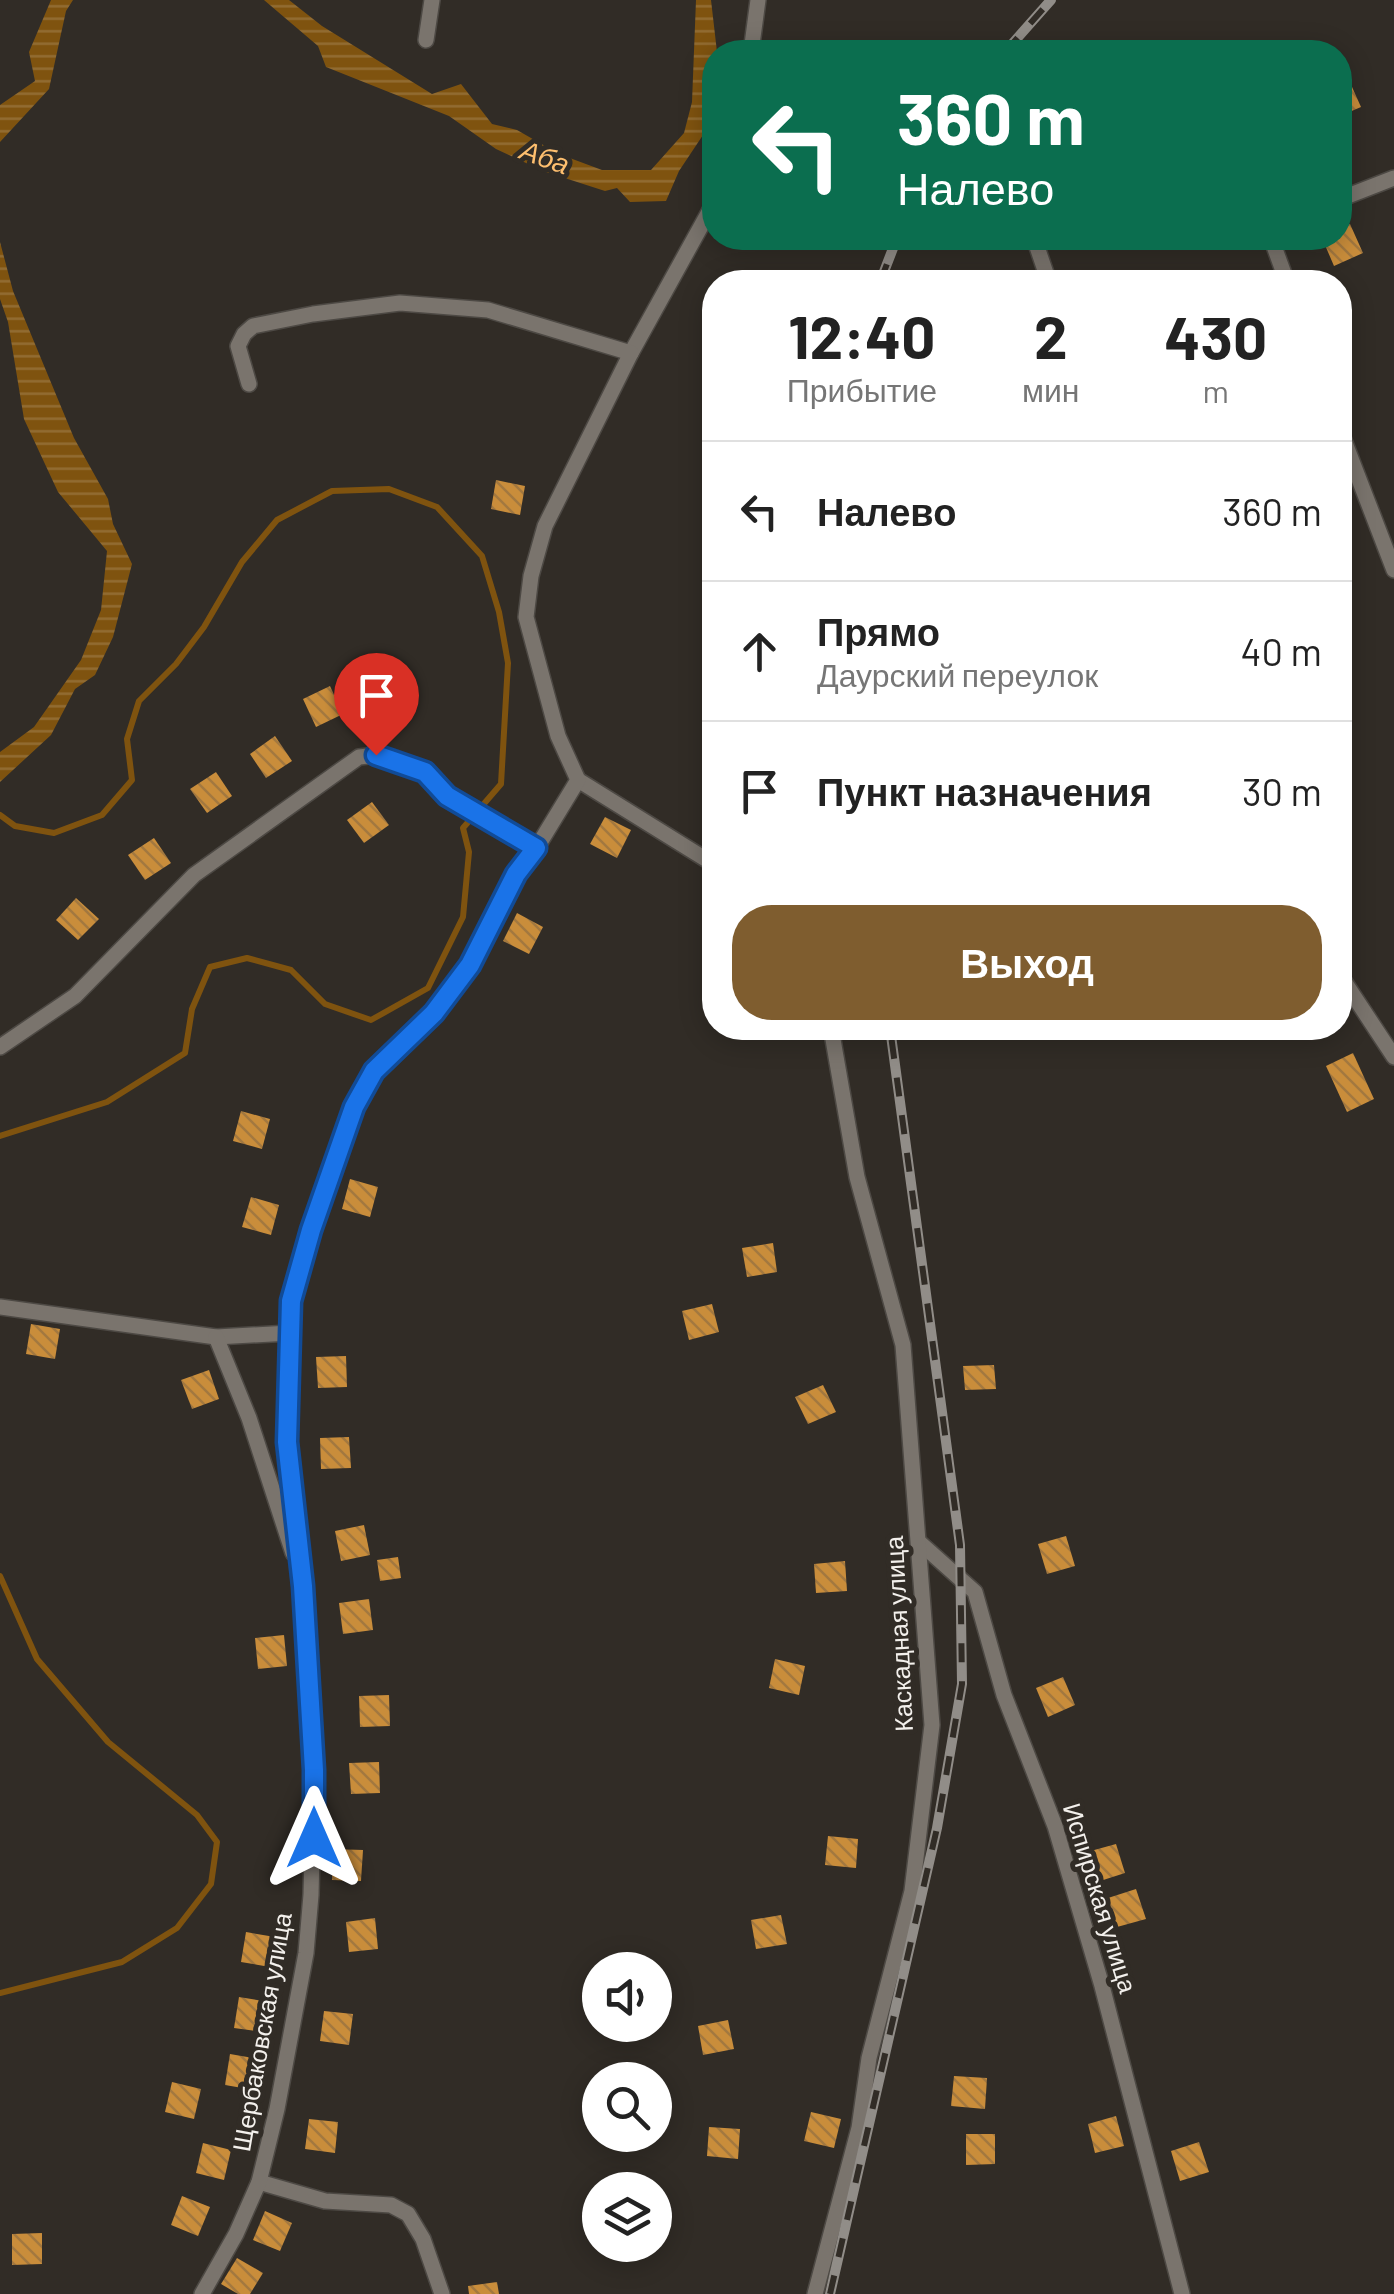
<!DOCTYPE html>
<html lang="ru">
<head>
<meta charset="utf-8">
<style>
	:root { --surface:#fff; --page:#f6f6f6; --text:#222; --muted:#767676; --line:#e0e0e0; --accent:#7f5d2f }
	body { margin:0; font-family:Barlow,sans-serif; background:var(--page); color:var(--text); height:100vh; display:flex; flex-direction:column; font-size:38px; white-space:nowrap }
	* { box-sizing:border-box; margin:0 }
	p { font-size:32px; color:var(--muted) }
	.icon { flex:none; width:55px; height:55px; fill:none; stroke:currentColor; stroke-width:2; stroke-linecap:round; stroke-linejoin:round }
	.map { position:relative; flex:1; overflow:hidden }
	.drawer { position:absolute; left:702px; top:270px; width:650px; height:770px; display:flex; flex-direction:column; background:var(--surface); border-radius:40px; box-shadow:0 5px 25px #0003 }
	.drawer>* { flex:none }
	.top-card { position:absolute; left:702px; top:40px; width:650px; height:210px; border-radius:40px; box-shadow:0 5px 25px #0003; background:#0b6e4f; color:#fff; overflow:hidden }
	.tools { position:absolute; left:582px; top:1952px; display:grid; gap:20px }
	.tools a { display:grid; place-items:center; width:90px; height:90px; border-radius:50%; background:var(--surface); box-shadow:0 5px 25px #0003; font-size:50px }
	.pin { position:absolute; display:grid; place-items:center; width:85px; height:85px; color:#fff; margin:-102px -42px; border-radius:50% 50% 50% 0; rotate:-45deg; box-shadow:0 0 10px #0007 }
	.pin .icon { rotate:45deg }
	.me { position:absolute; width:110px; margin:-55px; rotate:0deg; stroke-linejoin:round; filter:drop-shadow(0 0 8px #0008) }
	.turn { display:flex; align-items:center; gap:35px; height:210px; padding:0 30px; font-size:45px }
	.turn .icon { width:130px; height:130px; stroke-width:2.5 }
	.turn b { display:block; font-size:70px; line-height:85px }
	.eta { display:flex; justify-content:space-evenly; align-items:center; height:170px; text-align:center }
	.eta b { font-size:60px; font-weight:700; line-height:70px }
	.button { display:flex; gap:20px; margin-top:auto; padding:20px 30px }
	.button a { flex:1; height:115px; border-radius:40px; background:var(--accent); color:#fff; font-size:40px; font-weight:700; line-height:115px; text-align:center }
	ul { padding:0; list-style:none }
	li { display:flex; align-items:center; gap:30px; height:140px; padding:0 30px; border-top:2px solid var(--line) }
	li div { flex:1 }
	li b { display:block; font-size:38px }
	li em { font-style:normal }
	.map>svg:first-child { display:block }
</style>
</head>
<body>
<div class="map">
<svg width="1394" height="2294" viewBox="0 0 1394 2294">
	<defs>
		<pattern id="water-rules" width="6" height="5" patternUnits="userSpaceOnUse" patternTransform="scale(2.5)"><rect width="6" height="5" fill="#7f530f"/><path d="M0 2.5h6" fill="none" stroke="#926c32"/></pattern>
		<pattern id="building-back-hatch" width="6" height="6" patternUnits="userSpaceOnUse" patternTransform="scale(2.5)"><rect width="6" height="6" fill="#c98d3b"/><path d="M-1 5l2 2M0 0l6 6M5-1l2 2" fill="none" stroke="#a3783f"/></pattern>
	</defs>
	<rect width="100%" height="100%" fill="#312c26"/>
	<!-- water -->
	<g fill="url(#water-rules)">
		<polygon points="51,0 73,0 66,11 49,89 0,142 0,105 35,81 29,52"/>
		<polygon points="264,0 289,0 322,26 432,94 461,84 492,124 517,130 559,154 602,170 651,170 684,133 692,102 696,0 711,0 717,52 715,98 707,102 705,132 679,171 666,201 630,202 617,188 605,191 543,171 496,149 449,116 326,67 318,46"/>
		<polygon points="0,242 13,291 74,438 108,499 113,524 132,564 113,637 95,675 75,689 51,735 0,782 0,752 34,727 81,660 101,610 107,551 58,492 24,419 8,322 0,299"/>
	</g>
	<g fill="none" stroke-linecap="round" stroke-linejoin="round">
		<!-- stream -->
		<g stroke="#7f530f" stroke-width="6">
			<polyline points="0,815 15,826 54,833 102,815 132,780 127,739 139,701 176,664 204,627 242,562 277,520 332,491 389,489 437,507 482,556 499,612 508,663 501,784 463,828 469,852 463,917 428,988 371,1020 325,1004 291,970 247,958 210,967 192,1009 185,1053 107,1102 0,1136"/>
			<polyline points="0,1576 37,1659 108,1742 197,1815 217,1842 211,1884 177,1928 122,1962 0,1993"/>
		</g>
	</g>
	<!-- building -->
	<g fill="url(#building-back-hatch)">
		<polygon points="1348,78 1361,107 1340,116 1340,81"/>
		<polygon points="1350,224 1363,253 1334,266 1322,238 1340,238 1340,228"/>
		<polygon points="496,480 525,486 520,515 491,509"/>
		<polygon points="713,530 715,530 715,555 709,554"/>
		<polygon points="330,686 343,714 316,727 303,699"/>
		<polygon points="275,736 292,761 266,778 250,754"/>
		<polygon points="216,772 232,796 207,813 190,789"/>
		<polygon points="372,802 389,825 364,843 347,820"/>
		<polygon points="605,817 631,830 617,858 590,844"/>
		<polygon points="154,838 171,863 145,880 128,855"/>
		<polygon points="76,898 99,919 78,940 56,920"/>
		<polygon points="517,913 543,927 529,954 503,941"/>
		<polygon points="1353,1053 1374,1099 1347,1112 1326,1066"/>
		<polygon points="241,1111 270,1119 262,1149 233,1141"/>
		<polygon points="350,1179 378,1187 370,1217 342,1209"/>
		<polygon points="251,1197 279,1205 271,1235 242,1227"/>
		<polygon points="773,1243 777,1272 747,1277 742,1248"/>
		<polygon points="712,1304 719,1332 689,1340 682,1311"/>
		<polygon points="31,1324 60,1329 55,1359 26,1354"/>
		<polygon points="346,1356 347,1387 318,1388 316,1357"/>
		<polygon points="994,1365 996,1389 965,1390 963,1366"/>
		<polygon points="209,1370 219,1399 192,1409 181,1380"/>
		<polygon points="823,1385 836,1412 808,1424 795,1397"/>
		<polygon points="349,1437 351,1468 321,1469 320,1438"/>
		<polygon points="364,1525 370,1555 341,1561 335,1531"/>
		<polygon points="1066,1536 1075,1566 1047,1574 1038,1544"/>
		<polygon points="398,1557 401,1578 380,1581 377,1560"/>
		<polygon points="845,1561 847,1591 816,1593 814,1564"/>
		<polygon points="369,1599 373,1630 343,1634 339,1603"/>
		<polygon points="284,1635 287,1666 258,1669 255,1638"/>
		<polygon points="775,1659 805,1666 799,1695 769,1688"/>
		<polygon points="1063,1677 1075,1705 1048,1717 1036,1688"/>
		<polygon points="389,1695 390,1726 360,1727 359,1696"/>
		<polygon points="379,1762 380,1793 351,1794 349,1763"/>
		<polygon points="828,1836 858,1839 856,1868 825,1865"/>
		<polygon points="1116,1844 1125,1873 1097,1882 1087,1852"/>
		<polygon points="333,1849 363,1850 361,1881 332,1880"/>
		<polygon points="1136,1889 1146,1919 1117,1927 1108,1898"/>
		<polygon points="781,1915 787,1944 756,1949 751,1920"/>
		<polygon points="375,1918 378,1949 349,1952 346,1922"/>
		<polygon points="246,1932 275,1937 270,1967 241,1962"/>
		<polygon points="239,1997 269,2002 263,2032 234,2028"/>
		<polygon points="324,2011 353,2014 349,2045 320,2041"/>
		<polygon points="728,2020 734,2049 703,2055 698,2026"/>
		<polygon points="230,2054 259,2059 254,2090 225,2085"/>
		<polygon points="954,2076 987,2078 985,2109 951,2106"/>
		<polygon points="172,2082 201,2089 194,2119 165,2112"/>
		<polygon points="811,2112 841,2119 834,2148 804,2141"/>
		<polygon points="1116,2116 1124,2146 1095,2153 1088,2124"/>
		<polygon points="309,2119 338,2122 335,2153 305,2149"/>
		<polygon points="709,2127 740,2129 738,2159 707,2156"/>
		<polygon points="966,2134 995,2134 995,2164 966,2165"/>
		<polygon points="1199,2142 1209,2172 1180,2181 1171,2151"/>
		<polygon points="203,2143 231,2150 224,2180 196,2173"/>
		<polygon points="182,2196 210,2207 198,2236 171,2225"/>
		<polygon points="265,2211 292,2223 280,2251 253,2240"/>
		<polygon points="42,2233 42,2264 12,2265 12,2234"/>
		<polygon points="237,2258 263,2273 250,2294 238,2294 221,2284"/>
		<polygon points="497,2282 499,2294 469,2294 468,2286"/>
	</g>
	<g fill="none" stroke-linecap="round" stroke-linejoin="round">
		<defs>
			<g id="street">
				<polyline points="426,40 432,0"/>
				<polyline points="751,52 758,0"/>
				<polyline points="1340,199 1394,178"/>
				<polyline points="1034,238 1049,282"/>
				<polyline points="1271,238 1287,282"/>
				<polyline points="631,353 715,201"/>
				<polyline points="1340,430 1394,570"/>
				<polyline points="578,780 715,865"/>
				<polyline points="1340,975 1394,1057"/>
				<polyline points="0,1047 75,996 194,875 359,757 377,755 394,759 425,773 447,796 536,849 578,780 558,736 526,617 531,576 545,526 631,353 488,310 400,303 313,314 253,326 244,334 238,346 249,384"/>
				<polyline points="0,1307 216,1337 290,1333"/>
				<polyline points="216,1337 249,1418 293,1553"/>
				<polyline points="919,1542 975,1592 1004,1695 1055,1826 1102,1986 1182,2294"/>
				<polyline points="259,2182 325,2201 391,2205 408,2214 423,2239 442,2294"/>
				<polyline points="202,2294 236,2234 259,2182 277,2109 306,1953 311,1895 314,1771 303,1586 287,1442 291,1301 311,1229 354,1107 373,1071 433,1013 470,965 515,874 536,849"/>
				<polyline points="815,2294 859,2128 869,2058 912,1891 932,1725 903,1345 857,1177 831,1028"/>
			</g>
		</defs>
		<!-- street casing -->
		<use href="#street" stroke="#4d4944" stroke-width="18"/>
		<!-- street -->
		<use href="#street" stroke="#7a746d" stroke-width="15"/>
		<defs>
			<g id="rail">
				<polyline points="1005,52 1051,0"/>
				<polyline points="880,282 897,238"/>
				<polyline points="830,2294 937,1828 962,1684 960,1545 890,1028"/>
			</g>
		</defs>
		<!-- rail casing -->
		<use href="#rail" stroke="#918d88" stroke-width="10"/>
		<!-- rail -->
		<use href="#rail" stroke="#312c26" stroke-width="6" stroke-dasharray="19" stroke-linecap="butt"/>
	</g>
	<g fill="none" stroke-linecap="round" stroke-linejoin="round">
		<defs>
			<polyline id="route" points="314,1838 314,1770 303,1586 287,1442 291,1301 311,1230 354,1107 374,1071 434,1013 470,965 516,874 536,848 447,796 425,772 376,755"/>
		</defs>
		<!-- route casing -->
		<use href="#route" stroke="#114b97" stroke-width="25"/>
		<!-- route -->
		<use href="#route" stroke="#1a73e8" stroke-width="18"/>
	</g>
	<g text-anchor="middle" stroke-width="10" stroke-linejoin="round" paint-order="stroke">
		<!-- street labels -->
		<g font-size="25" fill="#f3f0ec" stroke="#312c26">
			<text transform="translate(899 1634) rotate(-93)" y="9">Каскадная улица</text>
			<text transform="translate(1100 1898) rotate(73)" y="9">Испирская улица</text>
			<text transform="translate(262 2032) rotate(-80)" y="9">Щербаковская улица</text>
		</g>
		<!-- water labels -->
		<g font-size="28" font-style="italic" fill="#febf6f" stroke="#312c26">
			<text transform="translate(545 157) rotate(20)" y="10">Аба</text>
		</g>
	</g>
</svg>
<div class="tools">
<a><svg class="icon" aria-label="sound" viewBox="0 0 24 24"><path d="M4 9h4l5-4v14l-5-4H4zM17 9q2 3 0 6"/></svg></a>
<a><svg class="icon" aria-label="search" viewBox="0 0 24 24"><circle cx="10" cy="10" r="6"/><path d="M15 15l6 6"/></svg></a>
<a><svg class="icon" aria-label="layers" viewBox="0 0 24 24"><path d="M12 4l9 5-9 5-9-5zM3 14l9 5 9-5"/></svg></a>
</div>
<div class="pin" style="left:376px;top:755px;background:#d93025"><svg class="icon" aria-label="arrive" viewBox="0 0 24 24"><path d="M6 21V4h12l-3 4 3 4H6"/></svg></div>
<svg class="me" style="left:314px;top:1838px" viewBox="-20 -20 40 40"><path d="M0-17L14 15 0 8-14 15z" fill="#1a73e8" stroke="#fff" stroke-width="4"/></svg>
<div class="top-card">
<div class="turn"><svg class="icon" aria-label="left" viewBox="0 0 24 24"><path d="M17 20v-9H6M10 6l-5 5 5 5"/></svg><div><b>360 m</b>Налево</div></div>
</div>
<section class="drawer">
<div class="eta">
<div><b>12:40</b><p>Прибытие</p></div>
<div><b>2</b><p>мин</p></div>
<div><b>430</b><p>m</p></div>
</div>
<ul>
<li><svg class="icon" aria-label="left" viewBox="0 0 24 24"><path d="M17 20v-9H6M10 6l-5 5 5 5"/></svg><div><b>Налево</b></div><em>360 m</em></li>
<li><svg class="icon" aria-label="ahead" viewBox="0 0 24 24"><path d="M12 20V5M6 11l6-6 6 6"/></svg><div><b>Прямо</b><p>Даурский переулок</p></div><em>40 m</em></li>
<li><svg class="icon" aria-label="arrive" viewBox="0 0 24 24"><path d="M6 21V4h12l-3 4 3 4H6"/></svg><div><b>Пункт назначения</b></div><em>30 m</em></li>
</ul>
<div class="button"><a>Выход</a></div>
</section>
</div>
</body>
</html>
